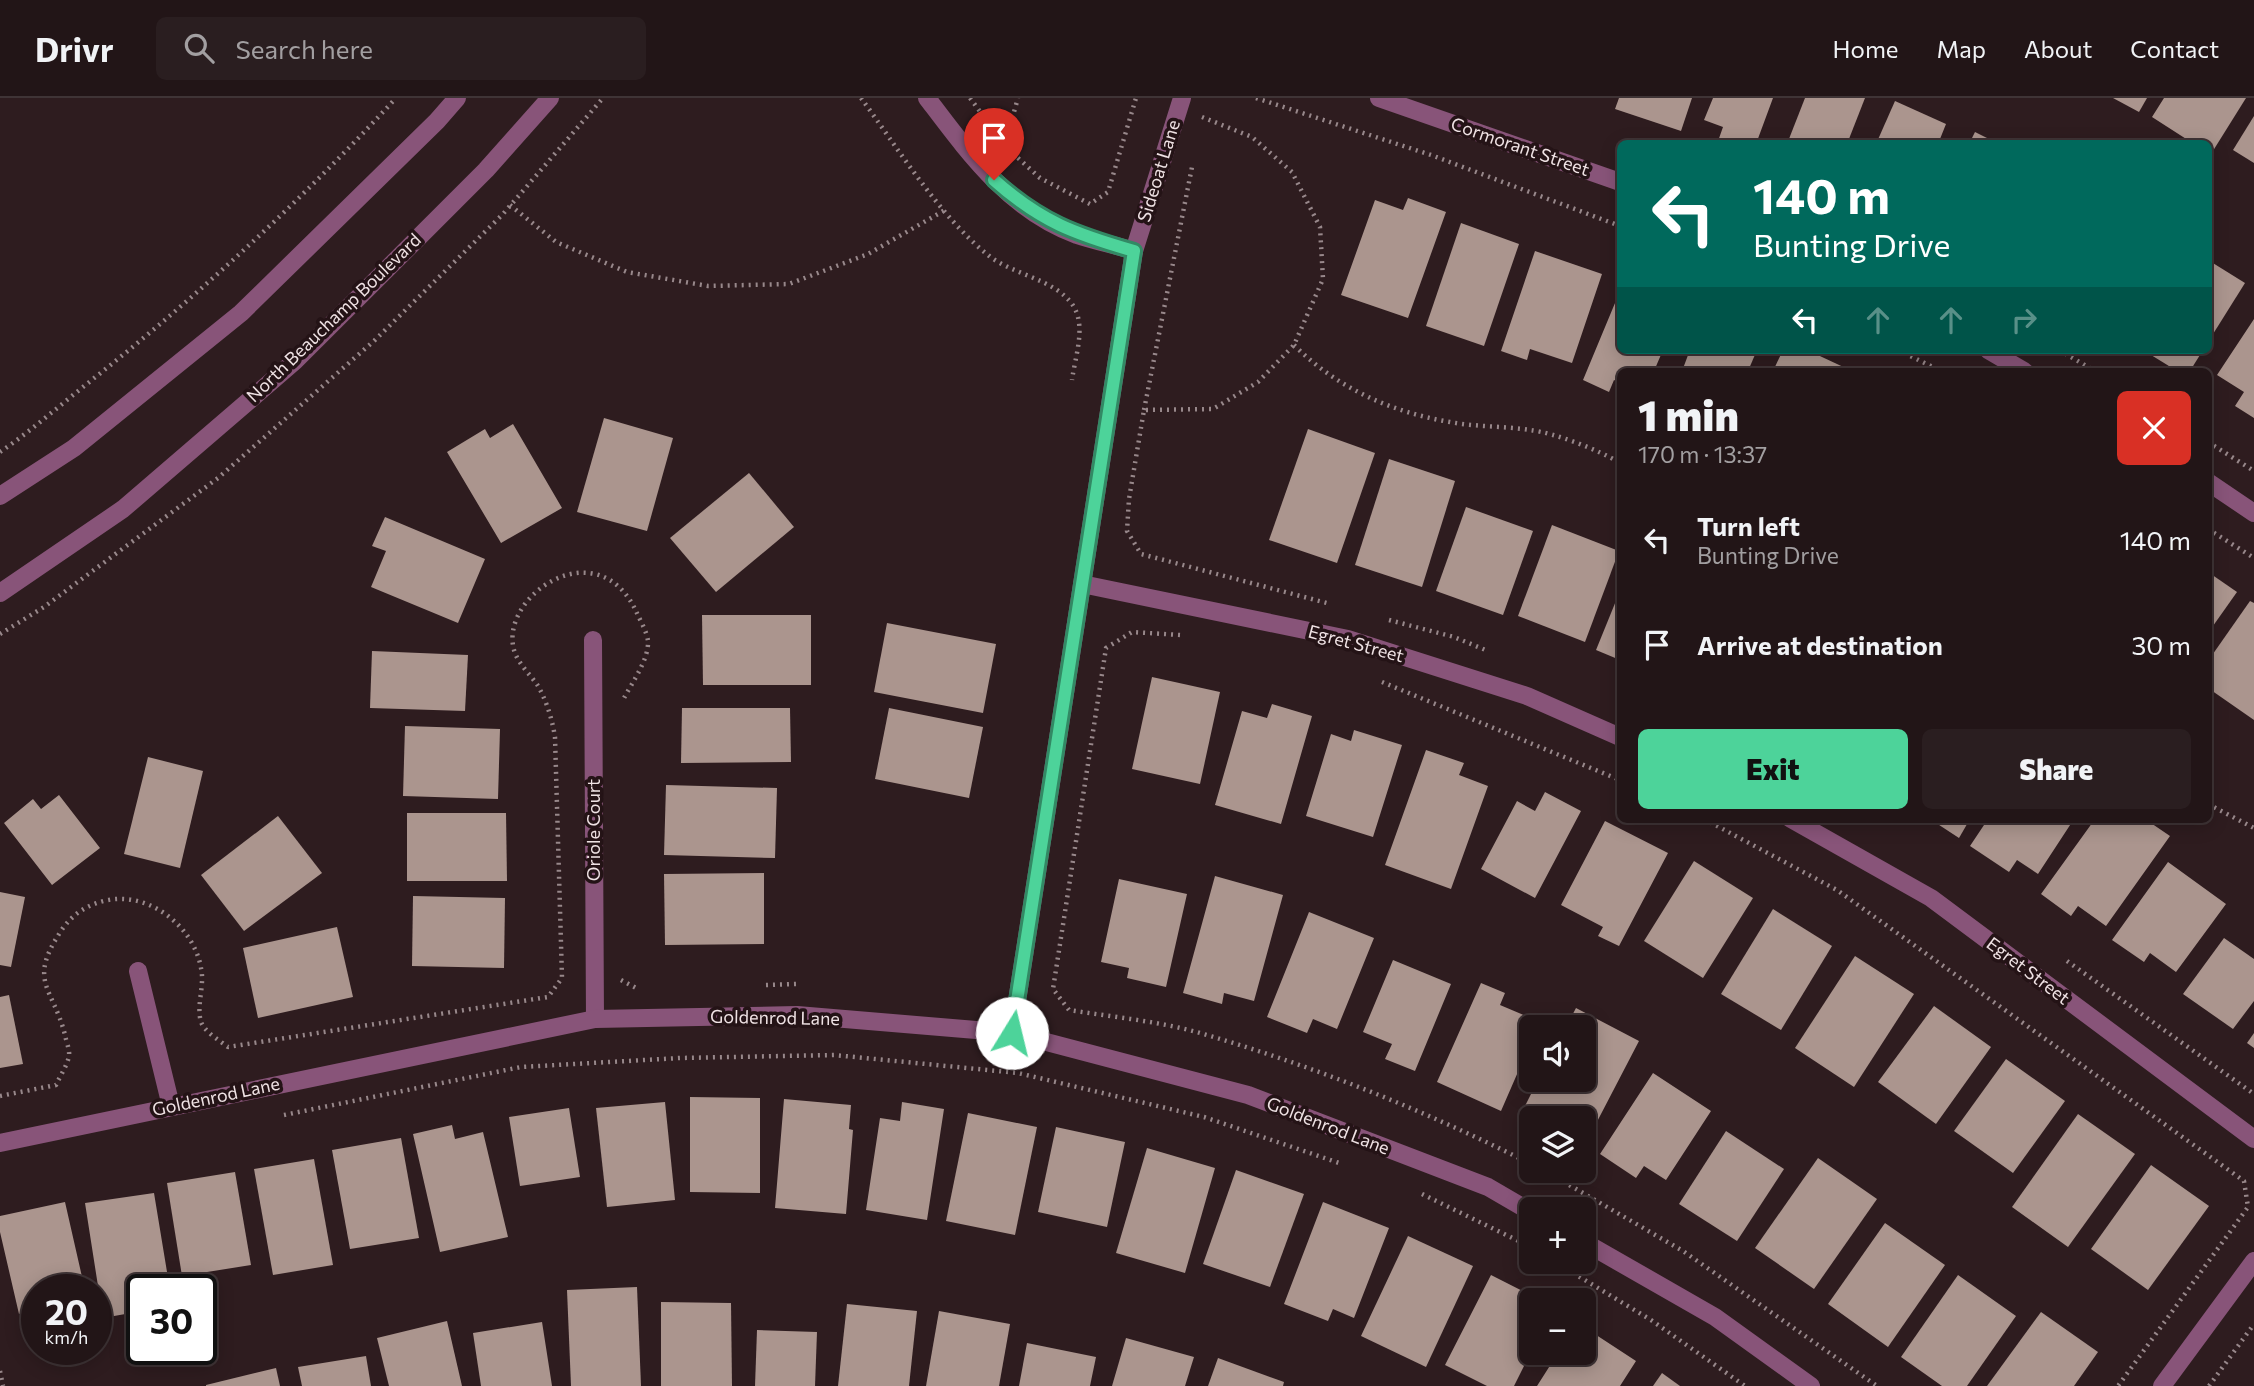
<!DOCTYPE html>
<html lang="en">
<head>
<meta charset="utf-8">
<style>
	:root { --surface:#221517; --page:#2a1e20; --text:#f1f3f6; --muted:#a29fa1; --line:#3f3436; --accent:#4dd39a }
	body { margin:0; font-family:Commissioner,sans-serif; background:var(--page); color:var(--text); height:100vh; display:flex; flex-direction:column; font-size:26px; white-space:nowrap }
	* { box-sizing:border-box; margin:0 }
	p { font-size:23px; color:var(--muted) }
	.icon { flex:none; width:38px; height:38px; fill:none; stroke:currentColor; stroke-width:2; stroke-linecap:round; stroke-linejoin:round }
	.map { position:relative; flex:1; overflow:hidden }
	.side { position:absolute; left:1617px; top:270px; width:595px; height:455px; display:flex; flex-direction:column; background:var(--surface); border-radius:10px; box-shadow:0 4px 18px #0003,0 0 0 2px var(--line) }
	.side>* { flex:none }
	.banner { position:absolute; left:1617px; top:42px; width:595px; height:214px; border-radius:10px; box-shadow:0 4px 18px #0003,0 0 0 2px var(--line); background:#00695c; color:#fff; overflow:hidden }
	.tools { position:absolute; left:1519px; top:917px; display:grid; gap:14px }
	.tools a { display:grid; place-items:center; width:77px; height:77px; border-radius:10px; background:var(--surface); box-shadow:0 4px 18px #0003,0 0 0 2px var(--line); font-size:35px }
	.speed { position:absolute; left:21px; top:1176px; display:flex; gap:14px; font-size:35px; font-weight:700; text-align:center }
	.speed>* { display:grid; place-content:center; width:91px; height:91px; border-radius:50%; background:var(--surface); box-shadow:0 4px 18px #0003,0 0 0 2px var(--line); line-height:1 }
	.speed small { font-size:18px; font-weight:400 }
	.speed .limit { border:4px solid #111; border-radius:10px; background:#fff; color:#111 }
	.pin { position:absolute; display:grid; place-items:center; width:60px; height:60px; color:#fff; margin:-72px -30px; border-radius:50% 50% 50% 0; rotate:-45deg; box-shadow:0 0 7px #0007 }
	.pin .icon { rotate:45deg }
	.me { position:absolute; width:77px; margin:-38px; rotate:9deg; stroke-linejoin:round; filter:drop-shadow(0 0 5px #0008) }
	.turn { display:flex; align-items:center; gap:24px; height:147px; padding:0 21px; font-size:32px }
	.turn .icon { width:91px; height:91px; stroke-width:2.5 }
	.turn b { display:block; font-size:49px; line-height:60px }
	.lanes { display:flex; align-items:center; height:66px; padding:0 21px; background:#0003; justify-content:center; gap:35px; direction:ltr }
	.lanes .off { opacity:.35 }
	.round { display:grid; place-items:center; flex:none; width:74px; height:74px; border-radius:10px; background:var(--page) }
	.headline { display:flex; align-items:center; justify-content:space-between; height:119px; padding:0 21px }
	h1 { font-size:42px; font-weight:800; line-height:52px }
	.action { display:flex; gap:14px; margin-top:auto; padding:14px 21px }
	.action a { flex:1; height:80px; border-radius:10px; background:var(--accent); color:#111; font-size:28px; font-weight:800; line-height:80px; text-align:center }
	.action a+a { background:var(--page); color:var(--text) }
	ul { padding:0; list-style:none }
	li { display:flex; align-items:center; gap:21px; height:105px; padding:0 21px }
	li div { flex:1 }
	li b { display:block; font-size:26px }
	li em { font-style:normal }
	header { display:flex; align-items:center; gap:42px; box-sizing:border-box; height:98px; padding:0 35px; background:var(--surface); border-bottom:2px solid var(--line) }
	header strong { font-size:33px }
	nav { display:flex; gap:38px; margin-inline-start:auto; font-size:24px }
	.search { width:490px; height:63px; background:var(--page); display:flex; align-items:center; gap:18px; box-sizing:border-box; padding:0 24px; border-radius:10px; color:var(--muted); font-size:26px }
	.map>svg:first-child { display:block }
</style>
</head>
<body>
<header>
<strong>Drivr</strong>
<div class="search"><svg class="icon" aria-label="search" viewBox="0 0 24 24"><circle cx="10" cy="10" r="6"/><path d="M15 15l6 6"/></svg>Search here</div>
<nav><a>Home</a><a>Map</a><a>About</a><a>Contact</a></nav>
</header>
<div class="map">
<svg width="2254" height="1288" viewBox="0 0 2254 1288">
	<rect width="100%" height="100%" fill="#2e1c1f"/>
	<!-- building -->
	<g fill="#ab958e">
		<polygon points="1619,0 1692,0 1681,33 1615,11"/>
		<polygon points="1713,0 1773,0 1756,46 1717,46 1723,29 1704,22"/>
		<polygon points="1805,0 1865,0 1847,46 1787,46"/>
		<polygon points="2113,0 2147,0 2139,14"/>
		<polygon points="2164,0 2246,0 2211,56 2208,46 2194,46 2152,19"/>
		<polygon points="1895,3 1946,26 1938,46 1876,46"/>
		<polygon points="2254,18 2254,65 2233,52"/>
		<polygon points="1975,34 1999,46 1969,46"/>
		<polygon points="1408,100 1446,114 1408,220 1341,197 1375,102 1403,112"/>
		<polygon points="1461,125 1519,146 1484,248 1426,228"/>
		<polygon points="1535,153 1602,176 1572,265 1530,251 1527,262 1501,253"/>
		<polygon points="2208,162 2245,185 2208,244"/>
		<polygon points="1620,193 1620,252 1663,252 1654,273 1620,273 1620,285 1614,282 1609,294 1583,282"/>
		<polygon points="2254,221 2254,320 2235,308 2244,294 2217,277"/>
		<polygon points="1690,252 1757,252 1748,273 1682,273"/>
		<polygon points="1783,252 1807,252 1852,273 1773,273"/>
		<polygon points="2143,252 2203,252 2190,273 2177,273"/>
		<polygon points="604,320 673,340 647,433 577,414"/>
		<polygon points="513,326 562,410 501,445 447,354 485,331 490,340"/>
		<polygon points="1308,331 1375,355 1337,465 1269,442"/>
		<polygon points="1389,361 1455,383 1422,489 1355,467"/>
		<polygon points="749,375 794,429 716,494 670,440"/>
		<polygon points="1466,409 1533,433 1503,517 1436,493"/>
		<polygon points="385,419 485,461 458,525 371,489 386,453 372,448"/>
		<polygon points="1552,427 1619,453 1585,544 1518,518"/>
		<polygon points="2208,474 2237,494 2208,535"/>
		<polygon points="1620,493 1620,562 1596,552"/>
		<polygon points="2250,503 2254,505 2254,622 2208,590 2208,563"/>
		<polygon points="702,517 811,517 811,587 703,587"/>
		<polygon points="887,525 996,546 983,615 874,594"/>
		<polygon points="372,553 468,557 465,613 370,610"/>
		<polygon points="1152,579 1220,594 1200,686 1132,671"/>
		<polygon points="1272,606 1312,618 1281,726 1215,707 1242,613 1267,620"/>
		<polygon points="682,610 790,610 791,664 681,665"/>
		<polygon points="889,610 983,629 969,700 875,681"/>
		<polygon points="405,628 500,631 498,701 403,698"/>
		<polygon points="1354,632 1402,647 1373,739 1306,718 1331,636 1351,643"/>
		<polygon points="1426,652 1464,665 1459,677 1488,688 1451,791 1385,767"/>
		<polygon points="148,659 203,673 180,770 124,756"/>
		<polygon points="666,687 777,690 775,760 664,757"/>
		<polygon points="1545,694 1581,713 1535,800 1481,771 1517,703 1535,713"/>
		<polygon points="59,697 100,750 52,787 4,725 33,701 41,711"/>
		<polygon points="407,715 506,715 507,783 407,783"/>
		<polygon points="278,718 322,775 244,833 201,777"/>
		<polygon points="1930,721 1970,721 1959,740"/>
		<polygon points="1988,721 2074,721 2038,776 2017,762 2009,774 1970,748"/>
		<polygon points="2095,721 2145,721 2170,738 2106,828 2078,808 2071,818 2041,796"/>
		<polygon points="1605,723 1668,755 1619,848 1598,838 1603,829 1561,807"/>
		<polygon points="1694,763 1753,800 1703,880 1644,843"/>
		<polygon points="2168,764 2226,806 2176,874 2150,855 2144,864 2112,842"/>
		<polygon points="764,775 764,846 665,847 664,776"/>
		<polygon points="1215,778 1283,797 1254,903 1224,895 1222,906 1183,895"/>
		<polygon points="1119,781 1187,796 1166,889 1127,880 1129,870 1101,864"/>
		<polygon points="0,794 25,799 11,869 0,867"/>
		<polygon points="413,798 505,800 504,870 412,868"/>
		<polygon points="1773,811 1832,848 1781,932 1721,896"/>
		<polygon points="1309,814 1374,840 1337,931 1313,921 1307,935 1267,919"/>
		<polygon points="337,829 353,899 258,920 243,850"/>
		<polygon points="2224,840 2254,861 2254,903 2233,931 2183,896"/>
		<polygon points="1855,858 1914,896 1854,989 1795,950"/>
		<polygon points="1393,862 1451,886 1415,973 1385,961 1392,946 1363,934"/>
		<polygon points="1481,885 1505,895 1500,907 1540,924 1538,929 1531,929 1531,944 1501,1013 1437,984"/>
		<polygon points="9,897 23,966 0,970 0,899"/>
		<polygon points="1934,908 1991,949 1936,1026 1878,984"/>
		<polygon points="1576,910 1639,943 1588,1041 1584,1038 1584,1020 1531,1020 1531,1024 1520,1018 1538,982 1584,982 1584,929 1566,929"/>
		<polygon points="2254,935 2254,950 2247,945"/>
		<polygon points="2006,961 2065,1003 2013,1075 1954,1033"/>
		<polygon points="1653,975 1711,1013 1666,1082 1644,1068 1636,1080 1600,1056"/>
		<polygon points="690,999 760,1000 760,1095 690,1094"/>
		<polygon points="784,1001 851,1007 849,1031 853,1032 846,1116 775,1110"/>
		<polygon points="665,1004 675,1102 607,1109 596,1010"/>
		<polygon points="902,1004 944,1011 927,1122 866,1112 880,1020 900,1023"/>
		<polygon points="569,1010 580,1079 520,1088 509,1019"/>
		<polygon points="968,1015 1037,1029 1015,1137 946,1123"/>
		<polygon points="2078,1016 2135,1056 2068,1149 2012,1109"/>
		<polygon points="452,1027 455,1041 483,1034 508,1139 440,1154 413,1036"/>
		<polygon points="1056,1029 1125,1044 1107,1129 1038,1114"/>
		<polygon points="1726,1033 1784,1071 1737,1143 1679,1106"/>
		<polygon points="401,1040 419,1140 350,1151 332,1052"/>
		<polygon points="1147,1050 1215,1070 1185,1175 1116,1155"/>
		<polygon points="1818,1060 1877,1101 1814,1191 1755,1150"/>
		<polygon points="314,1061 333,1167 273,1177 254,1071"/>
		<polygon points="2151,1067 2209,1108 2148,1192 2091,1151"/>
		<polygon points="1236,1072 1304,1096 1270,1189 1203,1166"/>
		<polygon points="235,1074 251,1167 182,1178 167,1085"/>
		<polygon points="154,1095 170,1192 142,1192 142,1213 103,1220 85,1105"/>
		<polygon points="65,1104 85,1192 37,1192 37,1212 19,1216 0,1134 0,1118"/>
		<polygon points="1323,1104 1389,1130 1354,1220 1333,1211 1328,1223 1284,1206"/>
		<polygon points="1885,1125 1945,1167 1888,1249 1828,1206"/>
		<polygon points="1408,1138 1473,1168 1426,1269 1361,1238"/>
		<polygon points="1491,1177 1540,1202 1531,1202 1531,1254 1514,1288 1487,1288 1445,1267"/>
		<polygon points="1958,1177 2016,1218 1967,1288 1942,1288 1901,1259"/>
		<polygon points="637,1189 641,1288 571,1288 567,1192"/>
		<polygon points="661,1204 731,1205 732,1288 661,1288"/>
		<polygon points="847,1206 917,1213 909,1288 838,1288"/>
		<polygon points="939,1213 1010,1226 999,1288 926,1288"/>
		<polygon points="2041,1214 2098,1254 2074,1288 1987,1288"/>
		<polygon points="447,1223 462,1288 389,1288 377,1240"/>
		<polygon points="542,1224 552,1288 481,1288 473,1235"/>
		<polygon points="1584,1229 1636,1263 1620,1288 1537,1288 1558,1255 1584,1255"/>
		<polygon points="757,1232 817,1234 815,1288 755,1288"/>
		<polygon points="1126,1240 1194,1259 1185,1288 1112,1288"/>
		<polygon points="1027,1245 1096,1259 1090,1288 1019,1288"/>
		<polygon points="366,1258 371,1288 302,1288 298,1269"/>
		<polygon points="1218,1260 1284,1284 1283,1288 1208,1288"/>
		<polygon points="276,1270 280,1288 206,1288 206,1287"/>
		<polygon points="1662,1275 1680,1288 1653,1288"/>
	</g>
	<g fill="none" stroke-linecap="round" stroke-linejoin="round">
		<!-- path -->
		<g stroke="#98888b" stroke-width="4.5" stroke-dasharray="2 5" stroke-linecap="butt">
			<path d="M861 0C897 49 941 120 988 157 1012 177 1057 181 1074 209 1086 230 1075 259 1072 282"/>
			<polyline points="970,0 1007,50 1040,80 1090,106 1108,94 1136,0"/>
			<polyline points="1256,0 1431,57 1620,128"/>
			<polyline points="1202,19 1252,39 1292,74 1320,129 1323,181 1294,247 1258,284 1213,311 1144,312 1129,401 1127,433 1141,456 1327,505"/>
			<polyline points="995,34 1014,14 1018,0"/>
			<polyline points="510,107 556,144 627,174 708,188 789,186 868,156 945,112"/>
			<path d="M1294 247C1337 290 1391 314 1450 324 1476 329 1504 328 1530 332 1555 335 1599 352 1620 365"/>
			<polyline points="1898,252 1941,273"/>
			<polyline points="2059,252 2095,273"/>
			<polyline points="1144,312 1192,69"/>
			<polyline points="2208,344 2254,373"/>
			<path d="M0 354C31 333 59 308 88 285 198 198 301 103 396 0"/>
			<polyline points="2208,431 2254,460"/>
			<polyline points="1389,522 1454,539 1488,553"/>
			<polyline points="0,536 44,509 218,380 375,242 503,116 603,0"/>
			<path d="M1180 537 1132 534 1106 550 1053 891 1069 912C1112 919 1158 923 1200 935 1314 968 1426 1013 1531 1066"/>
			<polyline points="1382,584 1620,682"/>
			<polyline points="2208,706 2254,730"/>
			<polyline points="1704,721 1837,792 2244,1083 2248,1109 2118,1288"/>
			<polyline points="2067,863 2254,996"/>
			<polyline points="621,882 638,891"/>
			<polyline points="766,887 796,886"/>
			<path d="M0 998 56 987C60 978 67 968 69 958 70 952 66 943 65 937 53 889 27 884 61 833 72 816 88 806 108 802 150 794 194 829 201 870 205 888 196 907 201 924 205 934 220 943 228 949L548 899 562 880 555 639C552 621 547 604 538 588 531 577 518 566 514 552 499 498 597 431 636 513 640 522 647 534 648 543 649 562 631 586 623 602"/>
			<polyline points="284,1017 521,969 680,960 834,957 1018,975 1204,1019 1342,1066"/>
			<polyline points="1545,1073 1683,1153 1877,1288"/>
			<polyline points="1422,1096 1531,1149"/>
			<polyline points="1555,1164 1651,1222 1745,1288"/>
			<polyline points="0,1273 3,1288"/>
			<polyline points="2209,1288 2254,1226"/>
		</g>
		<!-- minor -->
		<g stroke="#885479" stroke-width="18">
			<path d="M927 0C968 54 1009 112 1077 137 1095 143 1115 147 1134 153"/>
			<polyline points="1379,0 1620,84"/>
			<polyline points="1988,252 2024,273"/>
			<polyline points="2208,384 2254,415"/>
			<polyline points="1082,486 1348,541 1527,598 1620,639"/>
			<polyline points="593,542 595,921"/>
			<polyline points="1791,721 1931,800 2254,1041"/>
			<polyline points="138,873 171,1008"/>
			<polyline points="1012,935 1134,153 1182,0"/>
			<polyline points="0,1045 595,921 797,917 1012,935 1248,997 1488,1089 1531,1114"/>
			<polyline points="1584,1144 1715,1219 1811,1288"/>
			<polyline points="2162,1288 2254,1163"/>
		</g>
		<!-- tertiary -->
		<g stroke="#885479" stroke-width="18">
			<polyline points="0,398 74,350 241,215 437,23 457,0"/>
			<polyline points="0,495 123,411 295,263 486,72 550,0"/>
		</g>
	</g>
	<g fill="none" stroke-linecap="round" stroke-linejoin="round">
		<defs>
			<path id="route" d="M994 82C1041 124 1075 136 1134 153L1012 935"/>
		</defs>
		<!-- route casing -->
		<use href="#route" stroke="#328964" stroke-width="18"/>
		<!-- route -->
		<use href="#route" stroke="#4dd39a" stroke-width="12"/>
	</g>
	<g text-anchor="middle" stroke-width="7" stroke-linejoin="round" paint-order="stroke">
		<!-- street labels -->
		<g font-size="18" fill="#efe2e4" stroke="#241316">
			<text transform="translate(1520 49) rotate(19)" y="6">Cormorant Street</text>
			<text transform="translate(1159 73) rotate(-73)" y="6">Sideoat Lane</text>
			<text transform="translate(334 220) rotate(-44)" y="6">North Beauchamp Boulevard</text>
			<text transform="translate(1356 546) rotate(15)" y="6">Egret Street</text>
			<text transform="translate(594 732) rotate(-90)" y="6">Oriole Court</text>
			<text transform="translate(2028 873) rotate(37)" y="6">Egret Street</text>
			<text transform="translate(775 920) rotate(1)" y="6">Goldenrod Lane</text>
			<text transform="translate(216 999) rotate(-12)" y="6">Goldenrod Lane</text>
			<text transform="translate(1328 1028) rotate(21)" y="6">Goldenrod Lane</text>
		</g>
	</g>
</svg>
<div class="tools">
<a><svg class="icon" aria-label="sound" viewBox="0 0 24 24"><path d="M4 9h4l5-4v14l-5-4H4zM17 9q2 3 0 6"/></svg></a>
<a><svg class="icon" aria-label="layers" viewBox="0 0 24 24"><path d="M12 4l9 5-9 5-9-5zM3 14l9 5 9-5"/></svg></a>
<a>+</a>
<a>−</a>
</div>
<div class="speed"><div>20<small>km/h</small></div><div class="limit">30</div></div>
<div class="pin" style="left:994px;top:82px;background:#d93025"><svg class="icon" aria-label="arrive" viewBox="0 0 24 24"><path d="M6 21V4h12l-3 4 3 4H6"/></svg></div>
<svg class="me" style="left:1012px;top:935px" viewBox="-20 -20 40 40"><circle r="19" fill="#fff"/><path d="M0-13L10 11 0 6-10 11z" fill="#4dd39a"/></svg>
<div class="banner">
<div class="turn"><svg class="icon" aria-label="left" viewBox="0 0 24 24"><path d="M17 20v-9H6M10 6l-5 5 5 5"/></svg><div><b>140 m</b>Bunting Drive</div></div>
<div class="lanes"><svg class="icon" aria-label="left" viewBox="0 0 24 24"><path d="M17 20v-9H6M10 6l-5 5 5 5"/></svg><svg class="icon off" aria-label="ahead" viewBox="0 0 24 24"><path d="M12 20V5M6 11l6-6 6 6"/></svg><svg class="icon off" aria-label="ahead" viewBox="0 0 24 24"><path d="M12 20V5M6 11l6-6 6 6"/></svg><svg class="icon off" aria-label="right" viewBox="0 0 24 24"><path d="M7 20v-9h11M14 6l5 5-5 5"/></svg></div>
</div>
<section class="side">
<div class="headline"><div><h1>1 min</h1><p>170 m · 13:37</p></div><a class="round" style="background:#d93025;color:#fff"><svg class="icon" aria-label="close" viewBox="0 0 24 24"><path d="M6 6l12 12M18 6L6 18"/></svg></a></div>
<ul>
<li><svg class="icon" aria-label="left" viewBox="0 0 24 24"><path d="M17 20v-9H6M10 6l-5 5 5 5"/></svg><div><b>Turn left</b><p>Bunting Drive</p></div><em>140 m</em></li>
<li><svg class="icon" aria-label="arrive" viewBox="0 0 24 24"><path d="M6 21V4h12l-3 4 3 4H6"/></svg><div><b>Arrive at destination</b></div><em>30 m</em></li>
</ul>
<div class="action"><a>Exit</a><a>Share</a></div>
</section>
</div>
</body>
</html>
